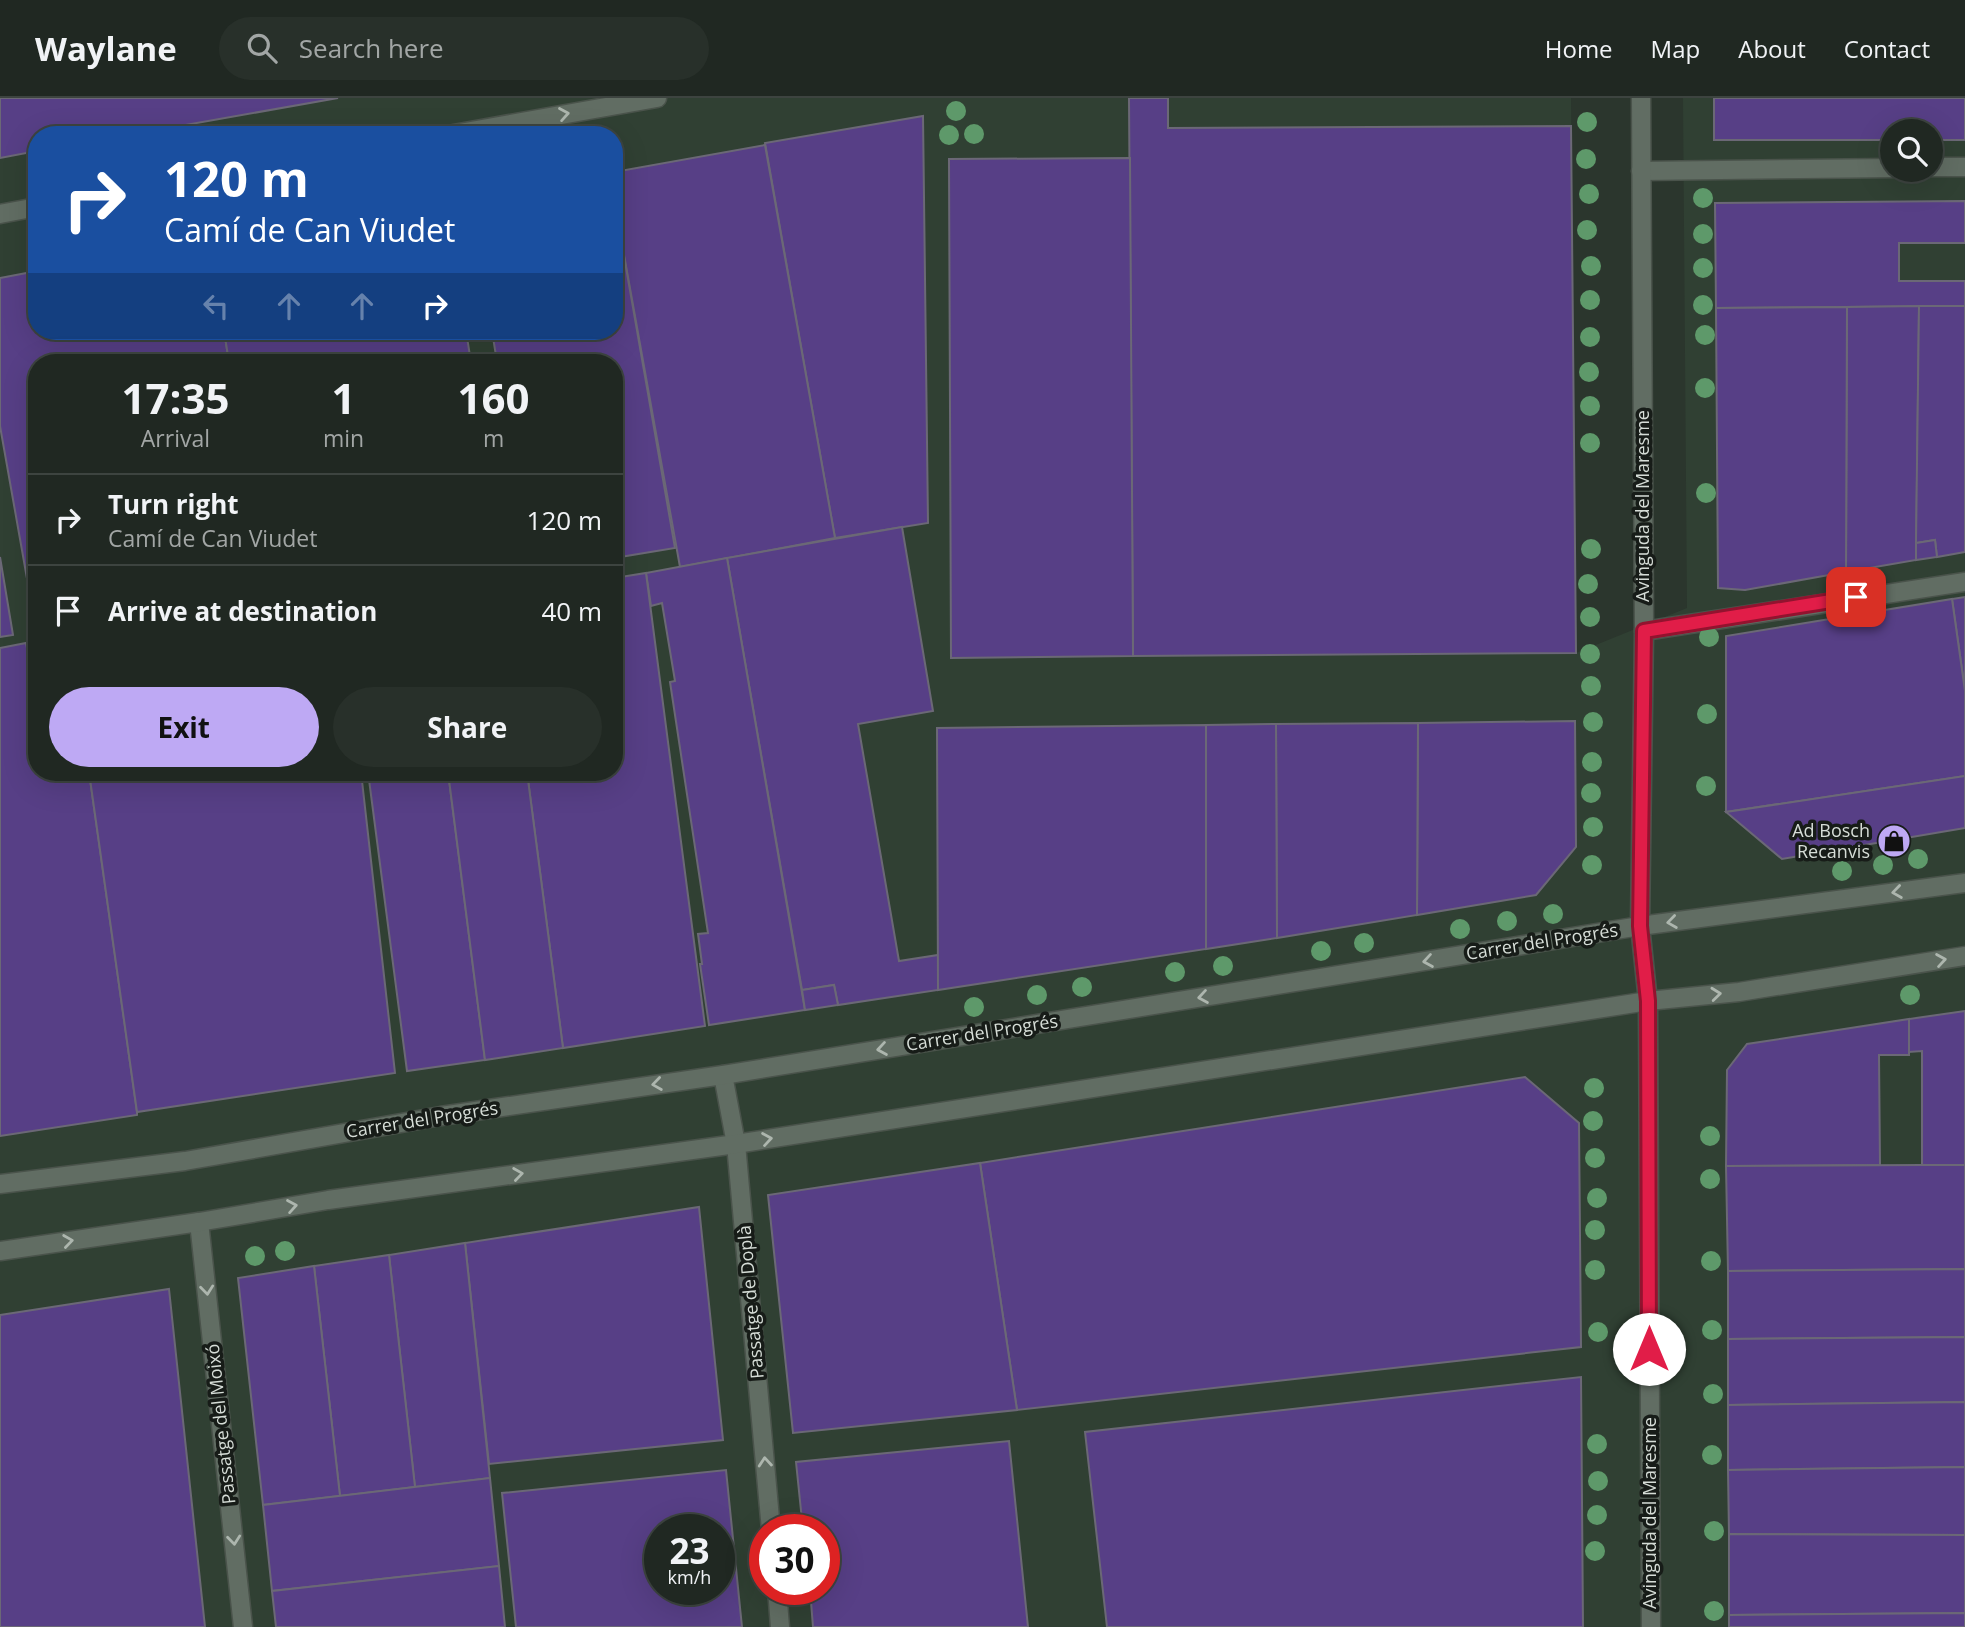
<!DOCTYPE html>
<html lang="en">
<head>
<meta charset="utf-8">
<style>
	:root { --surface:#202822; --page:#28302a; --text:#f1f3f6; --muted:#a2a6a5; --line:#3d4440; --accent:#bea9f4 }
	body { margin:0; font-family:"Open Sans",sans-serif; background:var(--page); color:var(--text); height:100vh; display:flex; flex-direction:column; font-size:26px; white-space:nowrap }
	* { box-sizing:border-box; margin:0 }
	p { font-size:23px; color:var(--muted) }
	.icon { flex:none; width:38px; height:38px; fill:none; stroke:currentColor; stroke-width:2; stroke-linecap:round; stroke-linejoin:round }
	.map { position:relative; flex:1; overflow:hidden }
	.details { position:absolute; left:28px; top:256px; width:595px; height:427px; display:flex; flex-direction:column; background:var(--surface); border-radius:28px; box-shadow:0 7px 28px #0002,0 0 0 2px var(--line) }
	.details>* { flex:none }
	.banner { position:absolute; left:28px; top:28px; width:595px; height:214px; border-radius:28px; box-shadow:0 7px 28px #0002,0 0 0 2px var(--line); background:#1a4fa0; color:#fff; overflow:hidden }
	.fabs { position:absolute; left:1880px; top:21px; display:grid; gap:14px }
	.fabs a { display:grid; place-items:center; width:63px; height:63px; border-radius:50%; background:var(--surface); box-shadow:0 7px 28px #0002,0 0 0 2px var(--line); font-size:35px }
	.speed { position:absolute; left:644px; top:1416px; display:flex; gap:14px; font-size:35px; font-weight:700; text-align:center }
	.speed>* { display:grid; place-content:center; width:91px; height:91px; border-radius:50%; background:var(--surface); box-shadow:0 7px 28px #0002,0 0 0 2px var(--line); line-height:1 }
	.speed small { font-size:18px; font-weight:400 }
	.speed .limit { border:10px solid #d22; background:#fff; color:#111 }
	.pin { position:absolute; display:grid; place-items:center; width:60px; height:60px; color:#fff; margin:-30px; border-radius:14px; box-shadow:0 4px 10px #0006 }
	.me { position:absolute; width:77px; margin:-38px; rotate:0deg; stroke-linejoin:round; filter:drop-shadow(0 0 5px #0008) }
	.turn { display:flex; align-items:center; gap:24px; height:147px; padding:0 21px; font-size:32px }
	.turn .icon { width:91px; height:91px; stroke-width:2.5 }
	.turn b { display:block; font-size:49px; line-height:60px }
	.lanes { display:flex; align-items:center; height:66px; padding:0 21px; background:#0003; justify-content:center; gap:35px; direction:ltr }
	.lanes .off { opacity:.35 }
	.eta { display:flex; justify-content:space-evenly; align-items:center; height:119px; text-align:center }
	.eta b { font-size:42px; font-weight:700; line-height:49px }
	.button { display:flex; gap:14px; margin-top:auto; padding:14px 21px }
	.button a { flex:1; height:80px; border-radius:42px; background:var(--accent); color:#111; font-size:28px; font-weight:700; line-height:80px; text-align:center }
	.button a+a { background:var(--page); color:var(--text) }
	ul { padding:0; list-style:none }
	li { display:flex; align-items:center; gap:21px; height:91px; padding:0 21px; border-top:2px solid var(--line) }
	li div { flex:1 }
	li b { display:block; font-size:26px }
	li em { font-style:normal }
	header { display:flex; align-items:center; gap:42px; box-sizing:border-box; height:98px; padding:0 35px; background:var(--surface); border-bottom:2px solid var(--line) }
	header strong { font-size:33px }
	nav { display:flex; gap:38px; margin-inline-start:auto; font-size:24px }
	.search { width:490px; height:63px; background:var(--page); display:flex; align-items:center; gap:18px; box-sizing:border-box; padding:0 24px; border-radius:38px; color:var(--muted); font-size:26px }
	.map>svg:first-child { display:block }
</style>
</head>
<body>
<header>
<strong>Waylane</strong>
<div class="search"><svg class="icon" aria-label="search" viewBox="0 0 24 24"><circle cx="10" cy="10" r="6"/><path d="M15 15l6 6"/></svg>Search here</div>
<nav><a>Home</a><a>Map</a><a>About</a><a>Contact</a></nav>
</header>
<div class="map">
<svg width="1965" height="1529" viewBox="0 0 1965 1529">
	<rect width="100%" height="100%" fill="#2b362d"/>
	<!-- built -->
	<path fill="#304033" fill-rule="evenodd" d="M0 0H1571L1576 555 1687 510 1683 0H1965V1529H0ZM1892 33H1930V72H1892ZM37 37H614V233H37ZM37 264H614V674H37ZM660 1432H719V1491H660ZM765 1432H824V1491H765Z"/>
	<!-- building -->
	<g fill="#573f86" stroke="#6b6876" stroke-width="2" fill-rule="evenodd">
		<polygon points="0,0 338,0 129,37 37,37 37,53 0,60"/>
		<polygon points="1129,0 1168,0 1168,30 1571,28 1576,555 1133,558"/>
		<polygon points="1714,0 1965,0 1965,42 1930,42 1930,33 1892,33 1892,42 1714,42"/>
		<polygon points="923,18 928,425 835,440 765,45"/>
		<polygon points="765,47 835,440 680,469 614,101 614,74"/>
		<polygon points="1130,60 1133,558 951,560 949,61"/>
		<polygon points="614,101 675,450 614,460 614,264 497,264 492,233 614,233"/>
		<polygon points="1965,103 1965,145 1899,145 1899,183 1965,183 1965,208 1716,210 1715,105"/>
		<polygon points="37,173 37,233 224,233 229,264 37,264 37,537 0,328 0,180"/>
		<polygon points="1919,208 1916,462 1846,474 1847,209"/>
		<polygon points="1919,208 1965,208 1965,454 1937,459 1935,442 1916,445"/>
		<polygon points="1847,209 1846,474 1745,492 1718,490 1716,210"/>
		<polygon points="224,233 466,233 471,264 229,264"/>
		<polygon points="902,429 933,613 858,626 899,863 938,857 938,892 838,907 834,887 802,892 727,460"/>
		<polygon points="1935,442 1937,459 1916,462 1916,445"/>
		<polygon points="0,459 13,537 0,539"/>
		<polygon points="727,460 805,912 709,927 700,866 702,866 698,836 708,835 670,584 675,583 662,505 651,508 646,475"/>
		<polygon points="646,475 705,928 563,950 527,674 614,674 614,480"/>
		<polygon points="1965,499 1965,593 1952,501"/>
		<polygon points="1952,501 1965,593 1965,678 1726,714 1726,538"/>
		<polygon points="26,545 34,585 37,585 37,674 89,674 137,1014 137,1017 0,1038 0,550"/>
		<polygon points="1575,623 1576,749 1536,797 1417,817 1418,625"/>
		<polygon points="1418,625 1417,817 1277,840 1276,626"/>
		<polygon points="1276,626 1277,840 1206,851 1206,627"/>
		<polygon points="1206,627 1206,851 938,892 937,630"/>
		<polygon points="89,674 361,674 395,975 137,1014"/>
		<polygon points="368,674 448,674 485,962 407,973"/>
		<polygon points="448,674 527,674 563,950 485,962"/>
		<polygon points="1965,678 1965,730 1782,761 1726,714"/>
		<polygon points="834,887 838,907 805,912 802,892"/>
		<polygon points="1965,913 1965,1067 1922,1067 1922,953 1909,954 1909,921"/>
		<polygon points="1909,921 1909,957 1879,957 1880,1067 1726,1068 1727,972 1747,946"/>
		<polygon points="1525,979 1579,1025 1581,1249 1017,1312 980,1065"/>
		<polygon points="980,1065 1017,1312 793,1335 768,1097"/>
		<polygon points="1922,1067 1965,1067 1965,1171 1728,1173 1726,1068"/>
		<polygon points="699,1109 723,1342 489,1366 465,1145"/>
		<polygon points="465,1145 490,1380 415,1389 389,1157"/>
		<polygon points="389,1157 415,1389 340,1398 314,1168"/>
		<polygon points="314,1168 340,1398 263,1407 238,1180"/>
		<polygon points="1965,1171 1965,1239 1728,1241 1728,1173"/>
		<polygon points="169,1191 205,1529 0,1529 0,1217"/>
		<polygon points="1965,1239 1965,1304 1728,1307 1728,1241"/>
		<polygon points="1581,1279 1583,1529 1107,1529 1085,1334"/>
		<polygon points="1965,1304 1965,1369 1728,1372 1728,1307"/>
		<polygon points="1009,1343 1028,1529 813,1529 810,1491 824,1491 824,1432 803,1432 796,1364"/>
		<polygon points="1965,1369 1965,1437 1729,1436 1728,1372"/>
		<path d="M726 1372 742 1529H516L502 1395ZM660 1432H719V1491H660Z"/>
		<polygon points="490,1380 499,1468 272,1493 263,1407"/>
		<polygon points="1729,1436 1965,1437 1965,1515 1729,1517"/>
		<polygon points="499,1468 505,1529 276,1529 272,1493"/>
		<polygon points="1965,1515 1965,1529 1729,1529 1729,1517"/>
	</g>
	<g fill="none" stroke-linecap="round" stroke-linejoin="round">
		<defs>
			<g id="service">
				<polyline points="1930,69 1965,69"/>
				<polyline points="1641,73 1892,70"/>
			</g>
			<g id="minor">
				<polyline points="1641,0 1644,533 1640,828 1648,903 1651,1529"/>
				<polyline points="448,37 657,0"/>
				<polyline points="0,116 37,109"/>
				<polyline points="1644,533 1965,484"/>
				<polyline points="723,977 736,1046 771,1432"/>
				<polyline points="0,1086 185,1063 441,1018 723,977 1640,828 1965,785"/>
				<polyline points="199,1124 243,1529"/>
				<polyline points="0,1153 199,1124 328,1102 736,1046 1648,903 1739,894 1965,858"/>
				<polyline points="777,1491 780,1529"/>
			</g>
		</defs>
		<!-- service casing -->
		<use href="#service" stroke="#4a534b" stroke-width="21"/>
		<!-- minor casing -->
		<use href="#minor" stroke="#4a534b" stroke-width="21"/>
		<!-- service -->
		<use href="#service" stroke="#616d63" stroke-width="18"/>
		<!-- minor -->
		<use href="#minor" stroke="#616d63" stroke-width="18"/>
	</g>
	<!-- trees -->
	<g fill="#5e996a">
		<circle cx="956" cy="13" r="10"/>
		<circle cx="1587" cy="24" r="10"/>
		<circle cx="974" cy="36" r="10"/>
		<circle cx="949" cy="37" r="10"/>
		<circle cx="1586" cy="61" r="10"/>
		<circle cx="1589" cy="96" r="10"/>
		<circle cx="1703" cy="100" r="10"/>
		<circle cx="1587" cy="132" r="10"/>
		<circle cx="1703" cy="136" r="10"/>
		<circle cx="1591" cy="168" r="10"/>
		<circle cx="1703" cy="170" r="10"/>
		<circle cx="1590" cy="202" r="10"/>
		<circle cx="1703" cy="207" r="10"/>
		<circle cx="1705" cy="237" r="10"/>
		<circle cx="1590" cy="239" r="10"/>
		<circle cx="1589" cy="274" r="10"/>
		<circle cx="1705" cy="290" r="10"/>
		<circle cx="1590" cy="308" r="10"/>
		<circle cx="1590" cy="345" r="10"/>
		<circle cx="1706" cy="395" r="10"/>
		<circle cx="1591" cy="451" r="10"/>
		<circle cx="1588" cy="486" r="10"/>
		<circle cx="1590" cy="519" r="10"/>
		<circle cx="1709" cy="539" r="10"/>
		<circle cx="1590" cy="556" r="10"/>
		<circle cx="1591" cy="588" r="10"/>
		<circle cx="1707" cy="616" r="10"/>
		<circle cx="1593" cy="624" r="10"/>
		<circle cx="1592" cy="664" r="10"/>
		<circle cx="1706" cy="688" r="10"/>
		<circle cx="1591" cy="695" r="10"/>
		<circle cx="1593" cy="729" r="10"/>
		<circle cx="1918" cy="761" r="10"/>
		<circle cx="1592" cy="767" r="10"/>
		<circle cx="1883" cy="767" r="10"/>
		<circle cx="1842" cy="773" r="10"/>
		<circle cx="1553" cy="816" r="10"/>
		<circle cx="1507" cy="823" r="10"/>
		<circle cx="1460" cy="831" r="10"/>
		<circle cx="1364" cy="845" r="10"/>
		<circle cx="1321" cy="853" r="10"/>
		<circle cx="1223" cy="868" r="10"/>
		<circle cx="1175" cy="874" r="10"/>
		<circle cx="1082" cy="889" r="10"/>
		<circle cx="1037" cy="897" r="10"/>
		<circle cx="1910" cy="897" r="10"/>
		<circle cx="974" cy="909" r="10"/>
		<circle cx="1594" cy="990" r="10"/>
		<circle cx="1593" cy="1023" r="10"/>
		<circle cx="1710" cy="1038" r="10"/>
		<circle cx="1595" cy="1060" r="10"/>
		<circle cx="1710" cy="1081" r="10"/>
		<circle cx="1597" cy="1100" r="10"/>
		<circle cx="1595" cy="1132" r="10"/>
		<circle cx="285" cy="1153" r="10"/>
		<circle cx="255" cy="1158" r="10"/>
		<circle cx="1711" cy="1163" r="10"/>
		<circle cx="1595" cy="1172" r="10"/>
		<circle cx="1712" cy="1232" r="10"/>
		<circle cx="1598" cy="1234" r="10"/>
		<circle cx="1713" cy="1296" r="10"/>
		<circle cx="1597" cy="1346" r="10"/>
		<circle cx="1712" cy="1357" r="10"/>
		<circle cx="1598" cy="1383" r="10"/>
		<circle cx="1597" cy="1417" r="10"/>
		<circle cx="1714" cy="1433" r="10"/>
		<circle cx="1595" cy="1453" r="10"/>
		<circle cx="1714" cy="1513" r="10"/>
	</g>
	<!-- one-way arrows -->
	<defs><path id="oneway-chevron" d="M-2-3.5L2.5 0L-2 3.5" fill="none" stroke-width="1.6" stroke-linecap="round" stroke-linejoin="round" transform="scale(1.75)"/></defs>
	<g stroke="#adb6ae">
		<use href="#oneway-chevron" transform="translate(564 16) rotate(-10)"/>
		<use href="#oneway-chevron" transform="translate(1897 794) rotate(172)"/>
		<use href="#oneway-chevron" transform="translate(1672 824) rotate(172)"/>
		<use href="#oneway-chevron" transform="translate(1941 862) rotate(-9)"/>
		<use href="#oneway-chevron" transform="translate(1428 863) rotate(171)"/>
		<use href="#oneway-chevron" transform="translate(1716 896) rotate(-6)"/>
		<use href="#oneway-chevron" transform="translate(1203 899) rotate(171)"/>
		<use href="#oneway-chevron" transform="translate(882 951) rotate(171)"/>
		<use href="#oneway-chevron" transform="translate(657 986) rotate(172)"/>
		<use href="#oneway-chevron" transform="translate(767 1041) rotate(-9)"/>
		<use href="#oneway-chevron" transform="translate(518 1076) rotate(-8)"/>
		<use href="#oneway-chevron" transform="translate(292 1108) rotate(-10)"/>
		<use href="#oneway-chevron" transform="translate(68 1143) rotate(-8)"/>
		<use href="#oneway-chevron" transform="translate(207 1192) rotate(84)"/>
		<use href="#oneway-chevron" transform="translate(765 1364) rotate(-95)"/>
		<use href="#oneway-chevron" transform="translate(234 1442) rotate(84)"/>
	</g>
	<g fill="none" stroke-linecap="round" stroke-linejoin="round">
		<defs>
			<polyline id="route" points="1649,1251 1648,903 1640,828 1644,533 1856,499"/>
		</defs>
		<!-- route casing -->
		<use href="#route" stroke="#92132f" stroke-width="18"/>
		<!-- route -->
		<use href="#route" stroke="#e11d48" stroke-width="12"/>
	</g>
	<!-- icons -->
	<defs>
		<symbol id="shop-disc" viewBox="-11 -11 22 22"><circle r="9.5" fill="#bea9f4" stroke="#171c18"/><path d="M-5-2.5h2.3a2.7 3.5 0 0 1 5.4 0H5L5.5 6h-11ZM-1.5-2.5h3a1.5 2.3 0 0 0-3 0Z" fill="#111"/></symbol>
	</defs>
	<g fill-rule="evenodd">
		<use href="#shop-disc" x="1875" y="724" width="38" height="38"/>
	</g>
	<g text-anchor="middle" stroke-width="7" stroke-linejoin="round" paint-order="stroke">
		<!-- street labels -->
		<g font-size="18" fill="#d6ddd7" stroke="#171c18">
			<text transform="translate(1643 408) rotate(-90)" y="6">Avinguda del Maresme</text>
			<text transform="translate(1542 844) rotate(-9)" y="6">Carrer del Progrés</text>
			<text transform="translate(982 935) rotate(-9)" y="6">Carrer del Progrés</text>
			<text transform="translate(422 1022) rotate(-9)" y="6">Carrer del Progrés</text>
			<text transform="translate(751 1204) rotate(-95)" y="6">Passatge de Doplà</text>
			<text transform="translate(221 1326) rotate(-96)" y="6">Passatge del Moixó</text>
			<text transform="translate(1650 1415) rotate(-90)" y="6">Avinguda del Maresme</text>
		</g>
		<!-- poi labels -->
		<g font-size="18" fill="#d6ddd7" stroke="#171c18" text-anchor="end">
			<text x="1870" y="739">Ad Bosch<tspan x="1870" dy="21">Recanvis</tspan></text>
		</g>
	</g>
</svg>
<div class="fabs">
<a><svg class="icon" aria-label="search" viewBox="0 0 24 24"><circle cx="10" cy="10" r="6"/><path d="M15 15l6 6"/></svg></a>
</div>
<div class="speed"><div>23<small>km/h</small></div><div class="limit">30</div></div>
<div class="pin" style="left:1856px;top:499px;background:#d93025"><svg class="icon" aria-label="arrive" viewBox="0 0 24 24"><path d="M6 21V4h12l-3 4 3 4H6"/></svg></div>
<svg class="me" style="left:1649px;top:1251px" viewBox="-20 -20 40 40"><circle r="19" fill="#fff"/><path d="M0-13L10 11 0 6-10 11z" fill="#e11d48"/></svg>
<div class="banner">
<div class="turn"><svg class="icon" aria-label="right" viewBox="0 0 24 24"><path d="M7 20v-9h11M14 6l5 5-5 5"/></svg><div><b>120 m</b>Camí de Can Viudet</div></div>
<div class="lanes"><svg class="icon off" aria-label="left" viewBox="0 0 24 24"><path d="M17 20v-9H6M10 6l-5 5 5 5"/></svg><svg class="icon off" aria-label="ahead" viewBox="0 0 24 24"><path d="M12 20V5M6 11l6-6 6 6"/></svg><svg class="icon off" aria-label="ahead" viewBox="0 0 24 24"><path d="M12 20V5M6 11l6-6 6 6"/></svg><svg class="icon" aria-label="right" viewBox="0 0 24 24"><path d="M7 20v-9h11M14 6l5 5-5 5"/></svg></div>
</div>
<section class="details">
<div class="eta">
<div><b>17:35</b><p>Arrival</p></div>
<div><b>1</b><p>min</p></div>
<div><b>160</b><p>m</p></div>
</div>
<ul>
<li><svg class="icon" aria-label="right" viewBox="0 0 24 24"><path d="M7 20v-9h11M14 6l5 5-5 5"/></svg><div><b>Turn right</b><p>Camí de Can Viudet</p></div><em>120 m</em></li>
<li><svg class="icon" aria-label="arrive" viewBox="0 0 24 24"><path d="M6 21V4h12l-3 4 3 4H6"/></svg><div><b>Arrive at destination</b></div><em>40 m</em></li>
</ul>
<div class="button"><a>Exit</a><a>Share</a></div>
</section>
</div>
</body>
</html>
